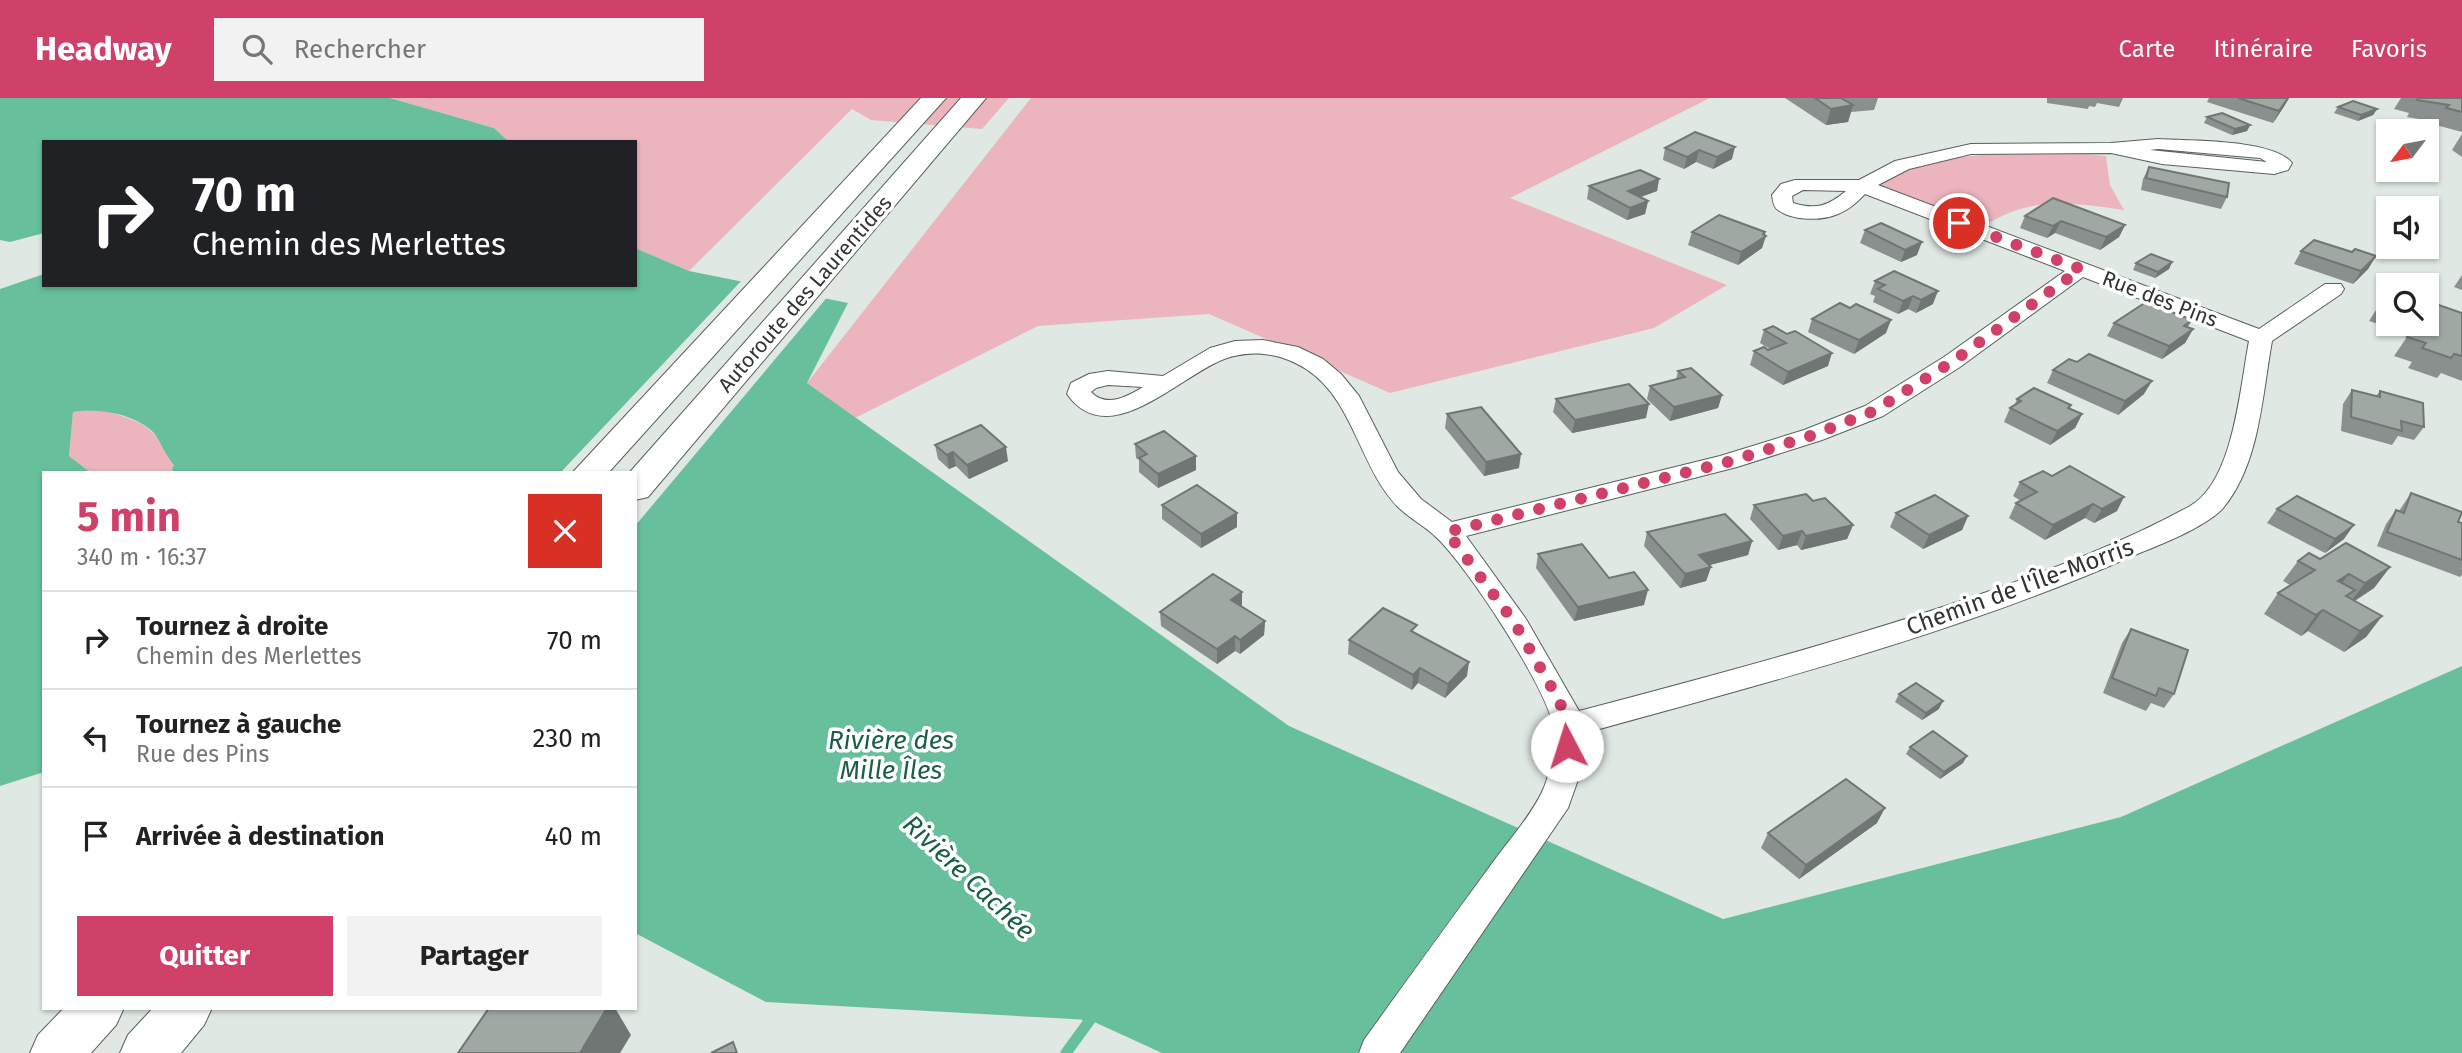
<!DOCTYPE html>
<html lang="fr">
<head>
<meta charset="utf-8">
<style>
	:root { --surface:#fff; --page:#f2f2f2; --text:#222; --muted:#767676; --line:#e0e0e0; --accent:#d04169 }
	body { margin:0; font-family:"Fira Sans",sans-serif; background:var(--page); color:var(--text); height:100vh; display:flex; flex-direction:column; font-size:26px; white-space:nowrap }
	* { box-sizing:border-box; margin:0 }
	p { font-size:23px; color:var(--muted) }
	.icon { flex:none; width:38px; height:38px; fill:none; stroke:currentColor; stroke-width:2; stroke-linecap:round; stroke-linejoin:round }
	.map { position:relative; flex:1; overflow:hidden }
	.side { position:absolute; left:42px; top:373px; width:595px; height:539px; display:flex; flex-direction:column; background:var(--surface); border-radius:0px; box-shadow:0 2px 5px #0004 }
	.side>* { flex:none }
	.guide { position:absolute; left:42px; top:42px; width:595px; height:147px; border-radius:0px; box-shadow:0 2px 5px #0004; background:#202124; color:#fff; overflow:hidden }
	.needle { width:46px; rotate:238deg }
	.fabs { position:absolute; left:2376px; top:21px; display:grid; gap:14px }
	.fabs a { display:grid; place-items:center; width:63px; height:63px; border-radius:0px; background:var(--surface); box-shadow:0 2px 5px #0004; font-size:35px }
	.pin { position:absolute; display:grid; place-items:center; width:60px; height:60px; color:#fff; margin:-30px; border:4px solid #fff; border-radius:50%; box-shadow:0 2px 7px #0007 }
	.me { position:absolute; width:77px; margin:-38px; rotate:355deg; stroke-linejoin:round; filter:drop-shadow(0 0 5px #0008) }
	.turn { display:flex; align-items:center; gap:24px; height:147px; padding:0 35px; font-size:32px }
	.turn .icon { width:91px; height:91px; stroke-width:2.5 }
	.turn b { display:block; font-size:49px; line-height:60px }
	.round { display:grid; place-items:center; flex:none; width:74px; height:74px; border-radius:0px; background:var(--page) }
	.overview { display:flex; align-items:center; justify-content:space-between; height:119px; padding:0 35px }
	h1 { font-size:42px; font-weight:700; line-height:52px; color:var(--accent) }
	.cta { display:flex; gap:14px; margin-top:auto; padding:14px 35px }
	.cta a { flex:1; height:80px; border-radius:0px; background:var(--accent); color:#fff; font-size:28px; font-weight:700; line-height:80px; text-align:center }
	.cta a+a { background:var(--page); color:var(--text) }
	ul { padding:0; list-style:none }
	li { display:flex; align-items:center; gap:21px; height:98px; padding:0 35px; border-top:2px solid var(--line) }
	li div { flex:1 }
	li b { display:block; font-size:26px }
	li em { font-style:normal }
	header { display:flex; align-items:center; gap:42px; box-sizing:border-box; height:98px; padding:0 35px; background:var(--accent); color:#fff }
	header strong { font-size:33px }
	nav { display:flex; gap:38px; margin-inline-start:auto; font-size:24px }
	.search { width:490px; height:63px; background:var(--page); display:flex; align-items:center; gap:18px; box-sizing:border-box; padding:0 24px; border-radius:0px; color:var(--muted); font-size:26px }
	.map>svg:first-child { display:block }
</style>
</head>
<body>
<header>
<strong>Headway</strong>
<div class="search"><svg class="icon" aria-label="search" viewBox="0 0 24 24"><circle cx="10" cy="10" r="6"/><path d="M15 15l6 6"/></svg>Rechercher</div>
<nav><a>Carte</a><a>Itinéraire</a><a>Favoris</a></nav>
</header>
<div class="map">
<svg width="2462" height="955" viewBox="0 0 2462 955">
	<rect width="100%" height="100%" fill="#dfe8e3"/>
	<!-- green -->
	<g fill="#ecb5be">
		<polygon points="390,0 1009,0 982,31 871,22 852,11 689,173 635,150 635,44 509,44 494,30"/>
		<polygon points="1031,0 1710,0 1510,100 1727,187 1654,230 1390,295 1209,216 1038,228 855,320 807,285"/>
		<path d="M2031 51 2106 58 2110 87 2124 112C2071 105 2032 97 1984 128L1867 89 1922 64Z"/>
		<path d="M100 311C117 317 139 321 152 334 158 339 167 358 174 367L171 374H90L69 358 73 314Z"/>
	</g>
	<!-- water -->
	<g fill="#68bf9b">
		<polygon points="0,0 390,0 494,30 509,44 44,44 44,135 10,144 0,142"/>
		<path d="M635 150 689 173 848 205 807 285 1289 628 1723 821 2121 719 2462 568V955H1162L1090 922 766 904 635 835V374H171L174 367C166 358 158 339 153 334 133 315 98 310 73 314L69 358 90 374H44V674L0 688V191L44 176V187H635Z"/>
	</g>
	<!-- pier -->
	<polygon fill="#dfe8e3" points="744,180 829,197 635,428 635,374 561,374"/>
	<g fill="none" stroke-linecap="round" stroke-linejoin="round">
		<!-- stream -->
		<polyline stroke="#68bf9b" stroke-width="11" points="1066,955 1090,922 1082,914"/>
		<defs>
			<path id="minor" d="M2158 41C2189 43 2273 41 2292 65L2288 72 2274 76 2162 66 2111 55 1971 56 1909 71 1878 87 2259 231 2325 186H2341L2344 191 2341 196 2272 243C2262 298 2260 364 2224 409 2207 429 2159 447 2135 457 1959 535 1770 584 1585 635L1580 676 1568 710 1400 955H1359L1364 942C1405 885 1446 828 1488 771 1505 747 1528 722 1541 696 1550 679 1556 646 1553 627 1545 587 1467 468 1436 439 1425 428 1410 421 1398 409 1359 369 1354 302 1306 271 1284 257 1259 252 1234 258 1187 268 1111 359 1067 296L1071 285 1089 276 1108 273 1163 278 1210 250 1235 243 1263 242 1298 249 1323 261 1341 276 1359 298 1398 374 1421 401 1452 424 1720 358 1804 332 1865 308 1944 259 2065 173 1865 96C1857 104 1849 112 1838 116 1822 123 1793 123 1778 112 1773 109 1773 102 1772 97L1781 86 1795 82H1859L1895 63 1971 46 2111 45ZM2158 51 2260 60 2267 64 2150 52ZM1803 92 1846 93C1828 108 1816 112 1793 105L1792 98ZM2083 179 2249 243C2240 289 2234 383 2190 408 2125 444 2055 470 1984 495 1851 541 1715 577 1579 613L1526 521 1466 438 1737 369 1822 342 1883 318 1960 269ZM1108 287 1143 289C1126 299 1107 310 1091 294L1096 290Z"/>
			<g id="motorway">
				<polygon points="921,0 946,0 609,374 573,374"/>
				<polygon points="961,0 986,0 648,399 635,402 635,374 630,374"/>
				<polygon points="64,910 124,910 116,927 91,955 30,955 38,937"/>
				<polygon points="153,910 212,910 204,927 181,955 120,955 128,937"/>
			</g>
		</defs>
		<!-- minor casing -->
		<use href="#minor" stroke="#59605d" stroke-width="2"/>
		<!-- motorway casing -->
		<use href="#motorway" stroke="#59605d" stroke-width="2"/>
		<!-- minor -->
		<use href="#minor" fill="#fff" fill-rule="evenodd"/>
		<!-- motorway -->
		<use href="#motorway" fill="#fff" fill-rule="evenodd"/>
	</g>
	<!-- wall -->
	<g fill="#8a908d">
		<polygon points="1785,0 1878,0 1874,12 1851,14 1848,24 1826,27"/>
		<polygon points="2047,0 2123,0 2119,9 2097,5 2095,9 2089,8 2088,11 2047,5"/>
		<polygon points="2209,0 2289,0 2283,10 2273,25 2207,4"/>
		<polygon points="2401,0 2462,0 2462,34 2436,27 2437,24 2407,19 2409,15 2394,11"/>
		<polygon points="2338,9 2377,11 2373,17 2358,23 2334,15"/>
		<polygon points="2207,19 2250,27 2247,33 2232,37 2204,25"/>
		<polygon points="1695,34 1732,61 1713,71 1696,64 1684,71 1663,62 1665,50"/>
		<polygon points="2462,36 2462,59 2452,52"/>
		<polygon points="2149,69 2227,99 2221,111 2141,92 2143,81"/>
		<polygon points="1659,81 1657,93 1640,99 1648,103 1645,116 1627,122 1587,101 1589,88"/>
		<polygon points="2025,118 2125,127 2119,139 2100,152 2055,135 2047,140 2020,130"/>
		<polygon points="1865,132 1917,157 1901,164 1860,145"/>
		<polygon points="1692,134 1765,134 1762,150 1738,167 1688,147"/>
		<polygon points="2301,153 2376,158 2368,171 2353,186 2294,166"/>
		<polygon points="2172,164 2169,171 2155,180 2133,172 2136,165"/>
		<polygon points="2462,177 2462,192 2454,189"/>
		<polygon points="1875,183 1933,206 1916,215 1908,211 1898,216 1873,204 1875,198 1870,196"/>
		<polygon points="2389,196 2389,226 2427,226 2427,203 2462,215 2462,283 2441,275 2437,280 2408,270 2412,264 2394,258 2409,236 2369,223 2381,204"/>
		<polygon points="1812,221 1886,235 1854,256 1808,234"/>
		<polygon points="2192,222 2188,229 2193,231 2185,245 2162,261 2107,238 2114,225"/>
		<polygon points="1764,232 1828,268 1783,287 1750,267 1754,253 1770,251 1760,245"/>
		<polygon points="2053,272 2144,296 2118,317 2047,285"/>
		<polygon points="1678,273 1722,297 1718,310 1670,323 1647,301 1650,288 1676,282"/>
		<polygon points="2352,292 2376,298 2380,293 2424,329 2414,342 2398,338 2392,347 2341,333 2343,306"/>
		<polygon points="1556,301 1646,320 1572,335 1553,314"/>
		<polygon points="2017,301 2071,307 2070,310 2082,316 2075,330 2050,347 2004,324 2010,310 2014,308"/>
		<polygon points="1447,316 1519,370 1484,378 1445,330"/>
		<polygon points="1135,346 1196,372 1158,390 1139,374 1139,362 1136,360"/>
		<polygon points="935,347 1008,363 969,381 956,368 949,371 938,361"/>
		<polygon points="2020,384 2117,413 2094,425 2085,420 2045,442 2009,420 2016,405 2021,403 2013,398"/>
		<polygon points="2411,395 2462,425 2462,477 2460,479 2377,448 2386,426 2396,412 2399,413"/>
		<polygon points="1813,403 1853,427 1847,441 1801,452 1797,447 1778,452 1750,421 1754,407"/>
		<polygon points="1162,407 1237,429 1201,450 1162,421"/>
		<polygon points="2277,411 2344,441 2325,455 2267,425"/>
		<polygon points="1896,415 1968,418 1962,432 1923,451 1890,429"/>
		<polygon points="1647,434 1752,443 1748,457 1709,467 1711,469 1706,483 1680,490 1644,448"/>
		<polygon points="1538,456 1609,480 1644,507 1574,523 1536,470"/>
		<polygon points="2320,461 2390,469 2374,490 2355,503 2382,518 2366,539 2344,554 2308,533 2301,538 2264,516 2278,495 2290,487 2283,483 2298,463"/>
		<polygon points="1242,508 1265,523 1264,537 1240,556 1235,553 1217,566 1161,528 1160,514"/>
		<polygon points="2131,531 2174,596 2164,610 2151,605 2146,613 2103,595 2122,545"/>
		<polygon points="1416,536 1467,578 1445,600 1418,585 1412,592 1348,556 1349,542"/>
		<polygon points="1899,596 1939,611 1922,622 1895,604"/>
		<polygon points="1910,649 1963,665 1940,681 1906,656"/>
		<polygon points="1877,725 1799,781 1761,750 1768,735"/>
	</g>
	<!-- shaded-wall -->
	<g fill="#707673">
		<polygon points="2289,0 2283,10 2273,25 2279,13"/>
		<polygon points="1853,7 1848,24 1826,27 1831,11"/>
		<polygon points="2377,11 2373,17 2358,23 2361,17"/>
		<polygon points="2250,27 2247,33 2232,37 2235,31"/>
		<polygon points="1735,49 1732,61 1713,71 1717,59"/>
		<polygon points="1699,52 1696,64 1684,71 1687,59"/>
		<polygon points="1659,81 1657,93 1625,105 1628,93"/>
		<polygon points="1648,103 1645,116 1627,122 1630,110"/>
		<polygon points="2061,123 2055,135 2047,140 2053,128"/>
		<polygon points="2125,127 2119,139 2100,152 2106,139"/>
		<polygon points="1765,134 1764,139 1766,138 1762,150 1738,167 1741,154"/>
		<polygon points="1922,144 1917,157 1901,164 1905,152"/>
		<polygon points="2376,158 2368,171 2353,186 2361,173"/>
		<polygon points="2172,164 2169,171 2155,180 2158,174"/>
		<polygon points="1938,193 1933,206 1916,215 1921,202"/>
		<polygon points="1913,198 1908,211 1898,216 1903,203"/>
		<polygon points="1891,222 1886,235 1854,256 1859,242"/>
		<polygon points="2193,231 2185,245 2162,261 2169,248"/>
		<polygon points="1832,255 1828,268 1783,287 1788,274"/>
		<polygon points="2152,283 2144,296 2118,317 2125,303"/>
		<polygon points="1722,297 1718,310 1670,323 1674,309"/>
		<polygon points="1649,306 1646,320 1572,335 1575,322"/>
		<polygon points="2082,316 2075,330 2050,347 2057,333"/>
		<polygon points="1006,349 1008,363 969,381 967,367"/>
		<polygon points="953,354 956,368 949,371 947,357"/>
		<polygon points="1521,356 1519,370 1484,378 1486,364"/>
		<polygon points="1196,358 1196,372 1158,390 1158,376"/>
		<polygon points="2124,399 2117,413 2094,425 2102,411"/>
		<polygon points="2093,406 2085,420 2045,442 2053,427"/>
		<polygon points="1237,415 1237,429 1201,450 1201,436"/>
		<polygon points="1968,418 1962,432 1923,451 1929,437"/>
		<polygon points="1853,427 1847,441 1801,452 1806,438"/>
		<polygon points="2354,427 2344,441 2325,455 2335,441"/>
		<polygon points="1802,433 1797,447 1778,452 1783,438"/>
		<polygon points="1752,443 1748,457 1695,471 1699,457"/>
		<polygon points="1711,469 1706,483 1680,490 1685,476"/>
		<polygon points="2390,469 2374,490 2349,506 2365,485"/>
		<polygon points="2349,476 2333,497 2338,483"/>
		<polygon points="1648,492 1644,507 1574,523 1578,509"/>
		<polygon points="1242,494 1242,508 1231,502"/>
		<polygon points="2323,512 2308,533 2301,538 2316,517"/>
		<polygon points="2382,518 2366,539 2344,554 2360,533"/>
		<polygon points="1265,523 1264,537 1240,556 1240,542"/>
		<polygon points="1235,538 1235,553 1217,566 1217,551"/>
		<polygon points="1469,564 1467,578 1445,600 1448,586"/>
		<polygon points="1420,570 1418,585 1412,592 1413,577"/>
		<polygon points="1943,603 1939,611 1922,622 1926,615"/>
		<polygon points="1967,658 1963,665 1940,681 1944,674"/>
		<polygon points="1885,710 1877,725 1799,781 1806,767"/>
		<polygon points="607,910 615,910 631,937 620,955 580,955"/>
	</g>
	<!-- building -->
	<g fill="#a0a8a4" stroke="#707673" stroke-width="2">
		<polygon points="1815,0 1841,0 1853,7 1831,11"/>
		<polygon points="2238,0 2288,0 2279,13"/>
		<polygon points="2419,0 2462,0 2462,14 2446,10 2449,7 2417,2"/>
		<polygon points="2353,3 2377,11 2361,17 2338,9"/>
		<polygon points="2222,15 2250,27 2235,31 2207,19"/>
		<polygon points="1695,34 1735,49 1717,59 1699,52 1687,59 1665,50"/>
		<polygon points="2149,69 2229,85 2227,99 2146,80"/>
		<polygon points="1640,72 1659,81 1628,93 1648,103 1630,110 1589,88"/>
		<polygon points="2053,100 2125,127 2106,139 2061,123 2053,128 2025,118"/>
		<polygon points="1719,117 1765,134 1763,136 1766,138 1741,154 1692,134"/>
		<polygon points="1881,125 1922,144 1905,152 1865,132"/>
		<polygon points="2314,142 2352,154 2355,151 2376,158 2361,173 2301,153"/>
		<polygon points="2151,156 2172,164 2158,174 2136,165"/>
		<polygon points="1894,173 1938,193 1921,202 1913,198 1903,203 1878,191 1885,187 1875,183"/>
		<polygon points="2389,196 2389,206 2381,204"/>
		<polygon points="2427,203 2462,215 2462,258 2454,256 2451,260 2422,250 2426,245 2407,239 2418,226 2426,229 2433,221 2427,219"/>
		<polygon points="2146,204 2192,222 2184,228 2193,231 2169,248 2114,225"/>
		<polygon points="1840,205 1850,210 1856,206 1891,222 1859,242 1812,221"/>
		<polygon points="1773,228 1787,236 1795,233 1832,255 1788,274 1754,253 1764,249 1768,252 1786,245 1764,232"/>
		<polygon points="2089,256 2152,283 2125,303 2053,272 2069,261 2077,264"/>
		<polygon points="1691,270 1722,297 1674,309 1650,288 1685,279 1678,273"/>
		<polygon points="1629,286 1649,306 1575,322 1556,301"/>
		<polygon points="2034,290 2071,307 2068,310 2082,316 2057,333 2010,310 2021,303 2017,301"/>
		<polygon points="2352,292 2380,299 2380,293 2423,305 2424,329 2401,323 2402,333 2351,319"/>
		<polygon points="1481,309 1521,356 1486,364 1447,316"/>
		<polygon points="981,327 1006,349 967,367 953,354 947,357 935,347"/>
		<polygon points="1164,333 1196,358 1158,376 1139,360 1147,356 1135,346"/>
		<polygon points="2070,368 2124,399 2102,411 2093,406 2053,427 2016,405 2037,394 2020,384 2043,373 2052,378"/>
		<polygon points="1197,387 1237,415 1201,436 1162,407"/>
		<polygon points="2411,395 2462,414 2458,424 2462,425 2462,462 2387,434 2396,412 2404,415"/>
		<polygon points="1806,396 1813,403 1825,400 1853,427 1806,438 1802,433 1783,438 1754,407"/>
		<polygon points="1935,397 1968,418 1929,437 1896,415"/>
		<polygon points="2297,398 2354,427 2335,441 2277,411"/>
		<polygon points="1725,416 1752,443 1699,457 1711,469 1685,476 1647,434"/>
		<polygon points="2346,445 2390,469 2365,485 2349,476 2338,483 2355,492 2346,498 2382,518 2360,533 2323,512 2316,517 2278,495 2315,472 2298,463 2309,455 2320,461"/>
		<polygon points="1582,446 1609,480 1634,474 1648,492 1578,509 1538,456"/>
		<polygon points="1213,476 1242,494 1231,502 1265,523 1240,542 1235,538 1217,551 1160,514"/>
		<polygon points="1383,510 1417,527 1411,533 1469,564 1448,586 1420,570 1413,577 1349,542"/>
		<polygon points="2131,531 2188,552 2174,596 2159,590 2156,598 2112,580"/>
		<polygon points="1916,585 1943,603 1926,615 1899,596"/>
		<polygon points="1933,633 1967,658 1944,674 1910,649"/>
		<polygon points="1846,681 1885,710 1806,767 1768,735"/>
		<polygon points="489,910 607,910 580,955 458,955"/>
		<polygon points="733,944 737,955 711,955"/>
	</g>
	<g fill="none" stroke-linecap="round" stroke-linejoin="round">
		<!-- route -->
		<polyline stroke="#d04169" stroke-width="12" stroke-dasharray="0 21.6" points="1567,648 1570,627 1556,597 1514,524 1447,434 1728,364 1813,337 1874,313 1952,264 2081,171 1959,125"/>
	</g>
	<g text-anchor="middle" stroke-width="7" stroke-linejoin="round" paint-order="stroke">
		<!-- far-street labels -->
		<g font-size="21" fill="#313433" stroke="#fff">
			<text transform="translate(805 196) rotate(-49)" y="7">Autoroute des Laurentides</text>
			<text transform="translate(2160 201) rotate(21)" y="7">Rue des Pins</text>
		</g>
		<!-- street labels -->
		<g font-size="24" fill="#313433" stroke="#fff">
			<text transform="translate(2020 489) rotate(-20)" y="8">Chemin de l'Île-Morris</text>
		</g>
		<!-- water labels -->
		<g font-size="26" font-style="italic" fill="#1a5e45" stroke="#fff">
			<text x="891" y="651">Rivière des<tspan x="891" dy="30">Mille Îles</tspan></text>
			<text transform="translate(969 779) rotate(43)" y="9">Rivière Cachée</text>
		</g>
	</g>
</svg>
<div class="fabs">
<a><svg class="needle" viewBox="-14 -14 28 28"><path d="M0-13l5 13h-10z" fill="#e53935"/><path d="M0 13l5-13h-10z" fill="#767676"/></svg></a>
<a><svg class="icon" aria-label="sound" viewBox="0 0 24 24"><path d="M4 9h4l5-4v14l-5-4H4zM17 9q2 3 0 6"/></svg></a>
<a><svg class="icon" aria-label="search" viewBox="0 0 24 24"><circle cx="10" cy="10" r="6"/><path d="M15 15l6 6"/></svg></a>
</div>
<div class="pin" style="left:1959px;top:125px;background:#d93025"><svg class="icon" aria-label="arrive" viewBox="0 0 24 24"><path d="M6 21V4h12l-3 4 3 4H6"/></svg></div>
<svg class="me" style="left:1567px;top:648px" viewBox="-20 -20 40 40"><circle r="19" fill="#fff"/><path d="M0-13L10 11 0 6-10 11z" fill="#d04169"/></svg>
<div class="guide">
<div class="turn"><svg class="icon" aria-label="right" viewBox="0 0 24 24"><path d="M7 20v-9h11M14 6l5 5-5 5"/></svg><div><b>70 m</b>Chemin des Merlettes</div></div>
</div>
<section class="side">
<div class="overview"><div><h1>5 min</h1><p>340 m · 16:37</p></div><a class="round" style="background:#d93025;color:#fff"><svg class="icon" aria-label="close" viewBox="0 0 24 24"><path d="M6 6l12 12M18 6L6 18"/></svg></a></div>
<ul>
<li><svg class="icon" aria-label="right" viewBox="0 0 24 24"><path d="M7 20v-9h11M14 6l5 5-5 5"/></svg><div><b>Tournez à droite</b><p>Chemin des Merlettes</p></div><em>70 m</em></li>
<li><svg class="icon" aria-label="left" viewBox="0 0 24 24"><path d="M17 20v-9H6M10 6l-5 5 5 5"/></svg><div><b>Tournez à gauche</b><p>Rue des Pins</p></div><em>230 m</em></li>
<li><svg class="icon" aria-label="arrive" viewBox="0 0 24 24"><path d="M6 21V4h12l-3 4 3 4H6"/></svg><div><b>Arrivée à destination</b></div><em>40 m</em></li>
</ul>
<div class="cta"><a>Quitter</a><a>Partager</a></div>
</section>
</div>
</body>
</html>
